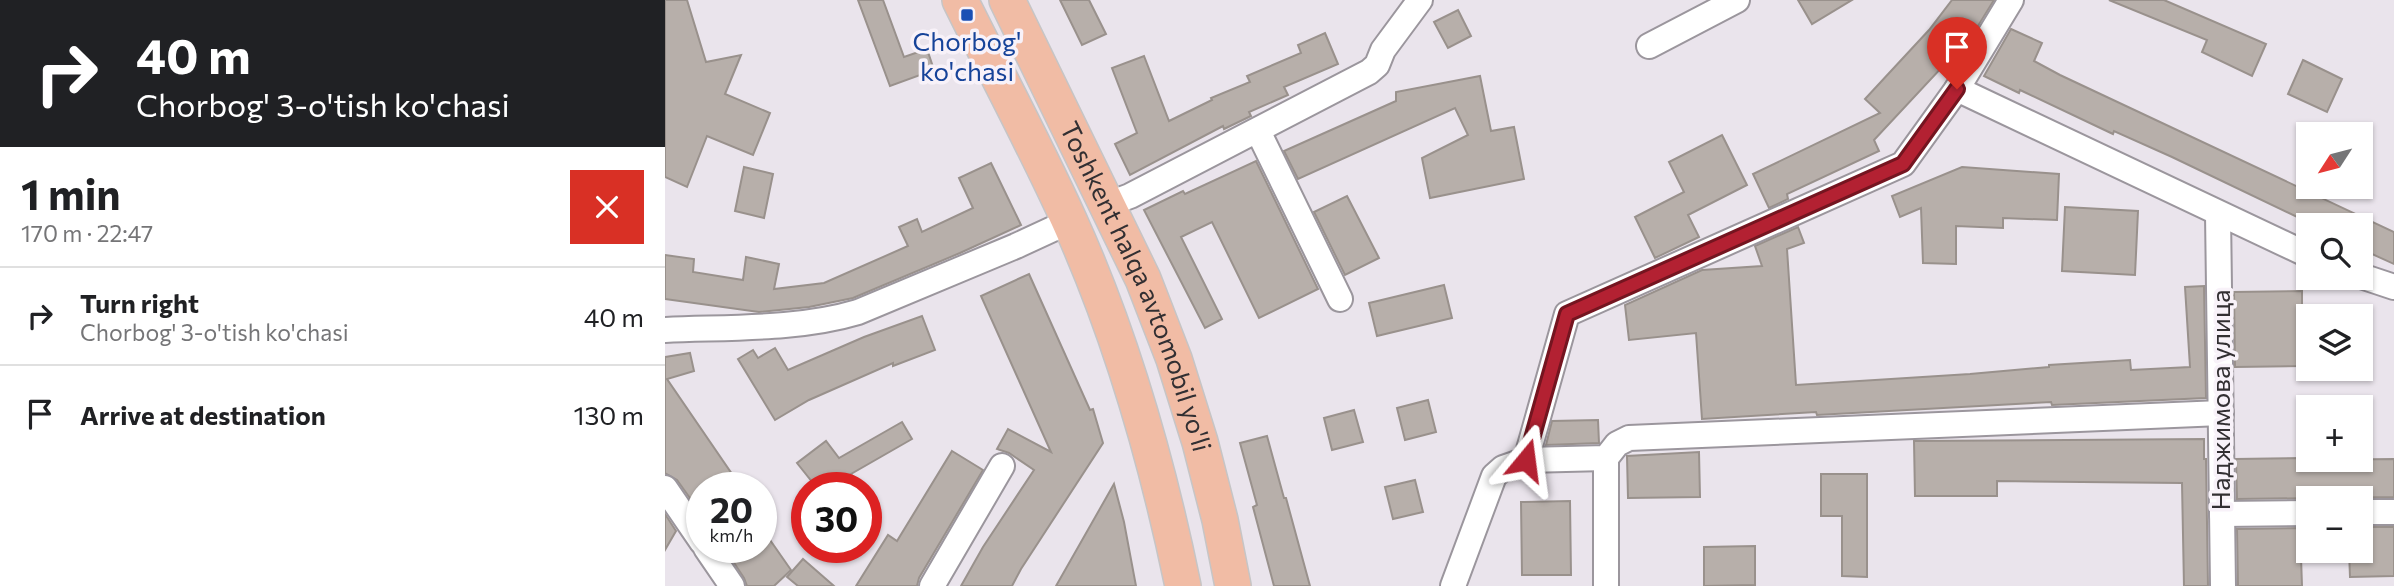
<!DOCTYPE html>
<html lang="en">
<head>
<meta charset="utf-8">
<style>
	:root { --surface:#fff; --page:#f2f2f2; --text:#202124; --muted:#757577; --line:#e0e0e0 }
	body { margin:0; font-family:Commissioner,sans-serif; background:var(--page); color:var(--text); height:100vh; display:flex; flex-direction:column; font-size:26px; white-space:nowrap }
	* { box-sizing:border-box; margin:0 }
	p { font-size:23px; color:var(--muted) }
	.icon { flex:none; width:38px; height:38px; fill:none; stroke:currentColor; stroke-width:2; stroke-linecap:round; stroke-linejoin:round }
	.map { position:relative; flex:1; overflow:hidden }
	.sheet { display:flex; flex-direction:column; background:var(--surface); width:665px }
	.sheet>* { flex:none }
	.banner { background:#202124; color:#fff; overflow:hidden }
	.needle { width:46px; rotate:234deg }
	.fabs { position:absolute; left:1631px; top:122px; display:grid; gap:14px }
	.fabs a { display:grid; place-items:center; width:77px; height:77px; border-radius:0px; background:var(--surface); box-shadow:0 2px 5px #0004; font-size:35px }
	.speed { position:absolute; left:21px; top:472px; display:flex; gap:14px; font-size:35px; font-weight:700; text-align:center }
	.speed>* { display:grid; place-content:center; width:91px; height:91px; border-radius:50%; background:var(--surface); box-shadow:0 2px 5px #0004; line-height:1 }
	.speed small { font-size:18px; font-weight:400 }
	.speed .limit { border:10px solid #d22; background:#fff; color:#111 }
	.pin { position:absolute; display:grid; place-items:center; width:60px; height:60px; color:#fff; margin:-72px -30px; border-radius:50% 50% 50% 0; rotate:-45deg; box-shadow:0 0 7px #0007 }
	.pin .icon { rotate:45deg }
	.me { position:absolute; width:77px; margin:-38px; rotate:16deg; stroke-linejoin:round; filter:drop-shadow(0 0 5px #0008) }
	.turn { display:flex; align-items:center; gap:24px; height:147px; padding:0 21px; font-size:32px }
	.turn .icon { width:91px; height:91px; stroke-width:2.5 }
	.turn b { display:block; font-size:49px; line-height:60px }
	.round { display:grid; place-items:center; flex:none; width:74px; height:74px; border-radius:0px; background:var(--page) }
	.head { display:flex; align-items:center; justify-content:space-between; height:119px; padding:0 21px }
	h1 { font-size:42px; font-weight:700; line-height:52px }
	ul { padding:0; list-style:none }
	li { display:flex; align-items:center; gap:21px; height:98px; padding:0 21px; border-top:2px solid var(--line) }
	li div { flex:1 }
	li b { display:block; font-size:26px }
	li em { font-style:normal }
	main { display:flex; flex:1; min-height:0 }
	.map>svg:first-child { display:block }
</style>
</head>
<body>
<main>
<section class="sheet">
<div class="banner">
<div class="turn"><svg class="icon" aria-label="right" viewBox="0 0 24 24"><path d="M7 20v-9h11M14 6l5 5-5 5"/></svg><div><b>40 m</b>Chorbog' 3-o'tish ko'chasi</div></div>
</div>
<div class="head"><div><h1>1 min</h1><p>170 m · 22:47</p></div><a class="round" style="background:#d93025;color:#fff"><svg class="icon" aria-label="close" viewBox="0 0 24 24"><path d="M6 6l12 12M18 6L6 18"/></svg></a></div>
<ul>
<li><svg class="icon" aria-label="right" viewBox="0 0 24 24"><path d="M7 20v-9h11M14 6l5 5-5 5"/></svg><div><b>Turn right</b><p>Chorbog' 3-o'tish ko'chasi</p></div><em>40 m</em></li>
<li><svg class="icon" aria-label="arrive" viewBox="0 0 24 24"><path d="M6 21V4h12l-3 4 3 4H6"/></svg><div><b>Arrive at destination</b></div><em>130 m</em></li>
</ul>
</section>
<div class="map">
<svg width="1729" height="586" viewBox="0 0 1729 586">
	<rect width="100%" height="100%" fill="#eae4ec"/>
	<!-- building -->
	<g fill="#b7afaa" stroke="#99918c" stroke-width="2">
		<polygon points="0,0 22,0 41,62 76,55 60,94 105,113 88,155 42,136 22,187 0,177"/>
		<polygon points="193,0 218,0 239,57 262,49 269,70 225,86"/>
		<polygon points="395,0 424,0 441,34 417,45"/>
		<polygon points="1133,0 1187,0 1147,24"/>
		<polygon points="1287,0 1329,0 1308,34 1209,140 1214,151 1122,194 1123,199 1104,208 1088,174 1215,113 1200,99 1264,30"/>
		<polygon points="1444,0 1499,0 1601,44 1587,76 1537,52 1542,40"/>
		<polygon points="793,10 806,36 783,48 769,22"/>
		<polygon points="1346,29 1377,43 1369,61 1395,75 1729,232 1729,264 1696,249 1696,226 1651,226 1507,157 1449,131 1448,134 1355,90 1354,93 1319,76"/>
		<polygon points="660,33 673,64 619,87 623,95 584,112 586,116 559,129 558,126 465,175 450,144 472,133 447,68 479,56 504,121 547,100 546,98 585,82 582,76 636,53 633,45"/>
		<polygon points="1638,60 1677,79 1662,112 1623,94"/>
		<polygon points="815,76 826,131 849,127 859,179 765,198 757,158 803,135 790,108 633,179 619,151 731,101 731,92"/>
		<polygon points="1057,135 1082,185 1023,215 1034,237 990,258 970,217 1019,192 1004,162"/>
		<polygon points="591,161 653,289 594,318 547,222 516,237 557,319 540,328 479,210 518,191 520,194"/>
		<polygon points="326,163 356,225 295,253 188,298 144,307 94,312 0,299 0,255 29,259 28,272 78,280 81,257 114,264 109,289 159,283 243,246 234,227 252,219 257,232 308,208 294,178"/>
		<polygon points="79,167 108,174 99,218 70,211"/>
		<polygon points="1297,167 1394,174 1392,220 1338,218 1338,228 1291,226 1291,264 1258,263 1256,208 1235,217 1227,196"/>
		<polygon points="682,196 714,258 680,275 649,212"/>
		<polygon points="1400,207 1473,211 1470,275 1397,271"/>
		<polygon points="1133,227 1139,243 1122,249 1131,385 1305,374 1384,367 1384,365 1465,360 1466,370 1525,367 1520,287 1539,286 1541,398 1387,405 1386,402 1152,415 1151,412 1037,419 1031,333 964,340 960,305 1037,270 1097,266 1090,246"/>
		<polygon points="364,274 425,410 428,409 438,443 356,569 347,586 296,586 318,547 369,470 344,453 332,449 343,429 386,452 316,296"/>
		<polygon points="779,285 787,318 712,336 704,303"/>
		<polygon points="1637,291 1637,366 1570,367 1569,292"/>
		<polygon points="257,316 270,350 228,366 228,363 144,400 110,420 73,359 88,350 93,358 110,348 123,370 199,337"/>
		<polygon points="25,353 29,371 2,379 67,474 62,477 70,488 37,488 37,515 12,480 0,473 0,357"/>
		<polygon points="763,400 771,432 740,440 732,408"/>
		<polygon points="689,410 698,442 667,450 659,418"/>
		<polygon points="933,420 934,443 881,445 887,421"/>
		<polygon points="237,422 247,439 186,474 197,488 152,488 132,463 161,441 174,458"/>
		<polygon points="602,436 619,498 621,498 645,586 609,586 588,507 592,505 575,443"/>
		<polygon points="1539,439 1539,459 1541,459 1543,586 1519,586 1517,483 1332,481 1332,496 1250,496 1249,441"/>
		<polygon points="287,451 318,470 254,578 252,586 191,586 223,535 232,541"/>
		<polygon points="1034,452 1035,497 963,498 962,456"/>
		<polygon points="1639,458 1639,460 1729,459 1729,497 1572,499 1571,459"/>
		<polygon points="1156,474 1202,474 1202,577 1177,576 1177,516 1156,516"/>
		<polygon points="750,480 758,512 728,519 720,487"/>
		<polygon points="449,484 459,522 471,586 391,586"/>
		<polygon points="905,501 906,575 857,575 856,502"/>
		<polygon points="0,514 11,531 0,550"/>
		<polygon points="96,527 126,570 109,586 82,586 79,578 60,549 96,548"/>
		<polygon points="1696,527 1729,527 1729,576 1685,577 1684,551 1696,551"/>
		<polygon points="1635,528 1637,586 1573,586 1572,529"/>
		<polygon points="1090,546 1090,585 1039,586 1039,547"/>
		<polygon points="138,559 169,586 133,586 122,577"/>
	</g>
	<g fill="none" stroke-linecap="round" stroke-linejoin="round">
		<defs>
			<g id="minor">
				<polyline points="984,46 1072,0"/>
				<polyline points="1292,89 1643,255"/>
				<polyline points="593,131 675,299"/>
				<polyline points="441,205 465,196 704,72 712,65 718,50 755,0"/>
				<polyline points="1553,214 1558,586"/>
				<polyline points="1696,276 1729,287"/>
				<path d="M0 330C62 327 133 330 193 312L351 246 405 221"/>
				<polyline points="941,458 941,586"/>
				<polyline points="861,460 902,314 1238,164 1292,89 1346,0"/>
				<polyline points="0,488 37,542"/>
				<polyline points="1696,512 1729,512"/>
				<polyline points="1557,514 1643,513"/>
				<polyline points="41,548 67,586"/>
				<polyline points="267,586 337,466"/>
				<polyline points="788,586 829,476 838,468 861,460 941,458 952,444 964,438 1556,413"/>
			</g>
			<g id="highway">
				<path d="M295 0C331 73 370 145 404 220 457 337 492 460 518 586"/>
				<path id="s1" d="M342 0 478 279 509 359 535 442 555 520 568 586"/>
			</g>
		</defs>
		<!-- minor casing -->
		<use href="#minor" stroke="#9b969d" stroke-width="28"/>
		<!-- highway casing -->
		<use href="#highway" stroke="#c6c5c6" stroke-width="38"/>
		<!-- minor -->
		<use href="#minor" stroke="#fff" stroke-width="24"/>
		<!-- highway -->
		<use href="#highway" stroke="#f1bca5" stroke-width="35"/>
	</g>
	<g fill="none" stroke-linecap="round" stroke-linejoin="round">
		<defs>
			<polyline id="route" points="861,460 902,314 1238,164 1292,89"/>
		</defs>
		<!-- route casing -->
		<use href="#route" stroke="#741520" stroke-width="18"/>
		<!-- route -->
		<use href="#route" stroke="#b32132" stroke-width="12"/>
	</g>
	<!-- markers -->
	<rect fill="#1a4fb4" stroke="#f8f2f9" stroke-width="2.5" x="295" y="8" width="14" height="14" rx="3.5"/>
	<g text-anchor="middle" stroke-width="7" stroke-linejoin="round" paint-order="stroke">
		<!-- transit labels -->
		<g font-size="26" fill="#164399" stroke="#f8f2f9">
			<text x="302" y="51">Chorbog'<tspan x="302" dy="30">ko'chasi</tspan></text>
		</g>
		<!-- street labels -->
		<g font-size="26" fill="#322f32" stroke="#f8f2f9">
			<text dy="9" stroke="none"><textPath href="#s1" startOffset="315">Toshkent halqa avtomobil yo'li</textPath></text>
			<text transform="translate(1556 400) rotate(-90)" y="9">Наджимова улица</text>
		</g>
	</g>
</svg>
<div class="fabs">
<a><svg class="needle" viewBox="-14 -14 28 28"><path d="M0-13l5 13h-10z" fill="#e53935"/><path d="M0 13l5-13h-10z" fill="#757577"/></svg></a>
<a><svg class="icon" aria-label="search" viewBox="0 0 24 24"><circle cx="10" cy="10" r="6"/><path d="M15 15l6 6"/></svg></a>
<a><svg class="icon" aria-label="layers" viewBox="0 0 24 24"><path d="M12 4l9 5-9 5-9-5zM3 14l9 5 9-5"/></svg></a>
<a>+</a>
<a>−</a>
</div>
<div class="speed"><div>20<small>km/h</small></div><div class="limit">30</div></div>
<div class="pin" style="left:1292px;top:89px;background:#d93025"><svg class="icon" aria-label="arrive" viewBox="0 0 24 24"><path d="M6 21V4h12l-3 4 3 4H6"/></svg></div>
<svg class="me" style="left:861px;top:460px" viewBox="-20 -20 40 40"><path d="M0-17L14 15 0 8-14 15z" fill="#b32132" stroke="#fff" stroke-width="4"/></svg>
</div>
</main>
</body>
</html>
